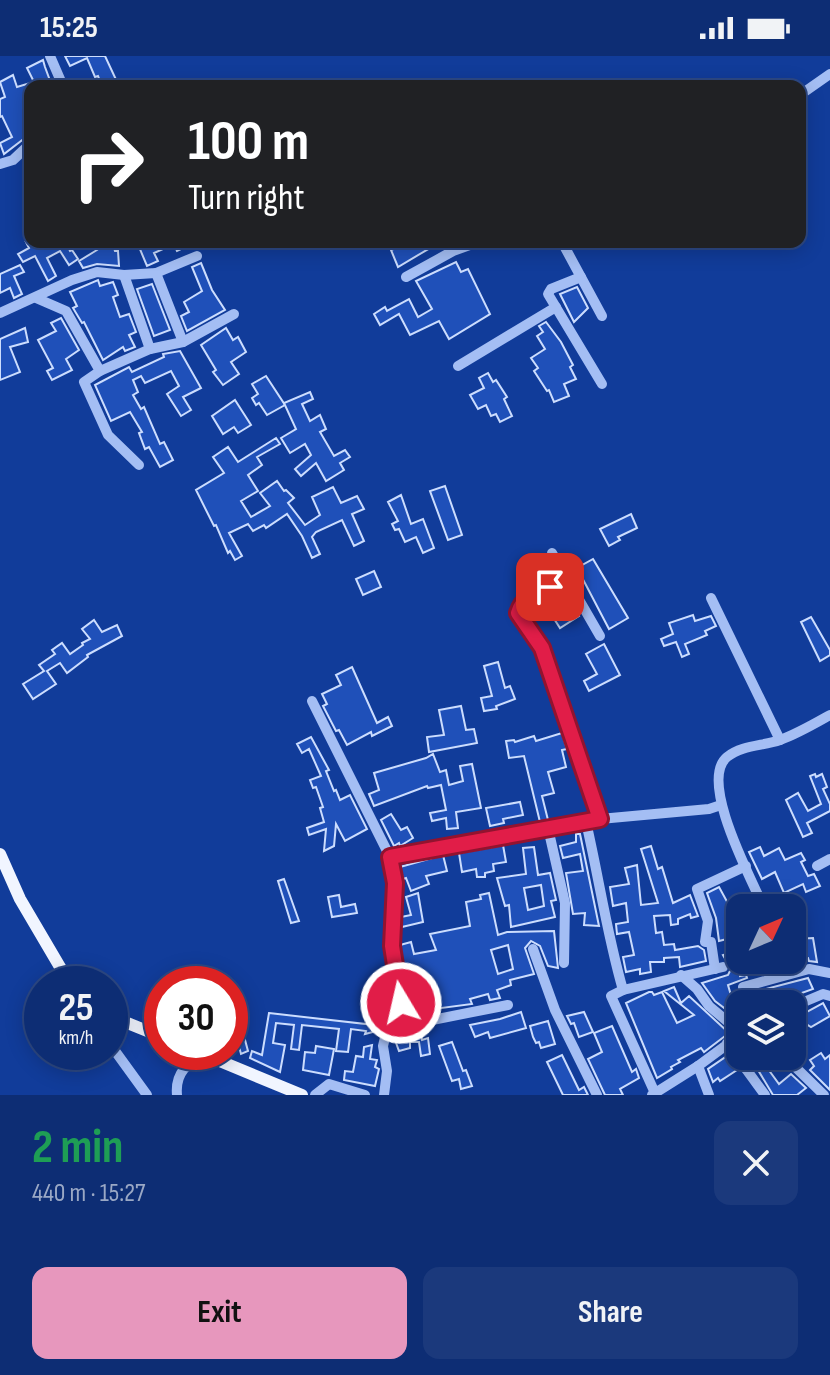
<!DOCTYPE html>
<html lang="en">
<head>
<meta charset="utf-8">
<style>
	:root { --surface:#0d2d74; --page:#1b397c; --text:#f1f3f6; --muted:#9aa8c5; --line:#2d4986; --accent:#e797bd }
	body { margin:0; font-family:"Sofia Sans Condensed",sans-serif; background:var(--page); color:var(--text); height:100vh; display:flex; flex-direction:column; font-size:30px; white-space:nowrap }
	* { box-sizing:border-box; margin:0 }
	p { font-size:26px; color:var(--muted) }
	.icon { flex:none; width:44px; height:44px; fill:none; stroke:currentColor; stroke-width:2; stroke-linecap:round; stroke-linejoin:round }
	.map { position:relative; height:1039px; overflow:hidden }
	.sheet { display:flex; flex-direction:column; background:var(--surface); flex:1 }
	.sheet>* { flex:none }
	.hud { position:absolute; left:24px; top:24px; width:782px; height:168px; border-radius:16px; box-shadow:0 4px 20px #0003,0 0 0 2px var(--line); background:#202124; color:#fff; overflow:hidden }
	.needle { width:52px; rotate:46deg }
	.controls { position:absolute; left:726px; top:838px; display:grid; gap:16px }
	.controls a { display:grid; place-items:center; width:80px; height:80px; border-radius:16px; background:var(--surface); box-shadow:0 4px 20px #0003,0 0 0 2px var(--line); font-size:40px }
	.speed { position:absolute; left:24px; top:910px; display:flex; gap:16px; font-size:40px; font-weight:700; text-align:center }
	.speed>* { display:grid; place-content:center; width:104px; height:104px; border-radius:50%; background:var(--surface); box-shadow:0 4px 20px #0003,0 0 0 2px var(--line); line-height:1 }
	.speed small { font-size:20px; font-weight:400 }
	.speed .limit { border:12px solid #d22; background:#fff; color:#111 }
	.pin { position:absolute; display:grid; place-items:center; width:68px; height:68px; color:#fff; margin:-34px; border-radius:16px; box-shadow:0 4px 12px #0006 }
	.me { position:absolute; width:88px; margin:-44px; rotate:351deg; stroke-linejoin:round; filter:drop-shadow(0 0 6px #0008) }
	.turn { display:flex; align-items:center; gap:28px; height:168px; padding:0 32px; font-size:36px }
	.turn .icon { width:104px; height:104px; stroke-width:2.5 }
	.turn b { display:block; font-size:56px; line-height:68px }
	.round { display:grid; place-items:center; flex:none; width:84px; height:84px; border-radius:16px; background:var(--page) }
	.headline { display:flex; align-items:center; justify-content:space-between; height:136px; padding:0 32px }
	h1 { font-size:48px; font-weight:700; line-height:60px; color:#1e9e55 }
	.action { display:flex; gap:16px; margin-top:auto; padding:16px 32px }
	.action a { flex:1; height:92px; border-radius:16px; background:var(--accent); color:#111; font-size:32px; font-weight:700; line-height:92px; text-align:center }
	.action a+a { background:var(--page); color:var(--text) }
	.status { display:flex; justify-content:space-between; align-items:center; height:56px; padding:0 40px; background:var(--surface); direction:ltr }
	.status svg { height:22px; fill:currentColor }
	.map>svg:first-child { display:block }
</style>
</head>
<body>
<div class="status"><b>15:25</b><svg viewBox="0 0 49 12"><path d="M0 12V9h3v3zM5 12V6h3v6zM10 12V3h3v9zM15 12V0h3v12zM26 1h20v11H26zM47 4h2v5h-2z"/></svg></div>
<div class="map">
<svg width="830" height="1039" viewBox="0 0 830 1039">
	<rect width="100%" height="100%" fill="#113c9a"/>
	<!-- building -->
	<g fill="#1f50b9" stroke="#ccddfe" stroke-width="2" fill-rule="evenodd">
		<polygon points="65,0 105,0 119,30 102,30 98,20 95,21 87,2 70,10"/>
		<polygon points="43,4 45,11 52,30 36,30 27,12"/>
		<polygon points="13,19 17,31 30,27 30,42 25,44 30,54 30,78 4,98 0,87 12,81 2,60 0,61 0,43 5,41 0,26"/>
		<polygon points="26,186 66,186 70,195 72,194 78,203 69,209 60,195 47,202 56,220 48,225 35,200 23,206 18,198 29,192"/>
		<polygon points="93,186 112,186 115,195 118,195 119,210 97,208 83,212 79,205 97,194"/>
		<polygon points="137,186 196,186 177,195 174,188 154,197 158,205 147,210"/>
		<polygon points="411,186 427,186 430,192 398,211 391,194"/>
		<polygon points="456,206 461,216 468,213 490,258 449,283 439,265 410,279 399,258 380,269 374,258 385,251 387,255 409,243 418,261 432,253 416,225"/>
		<polygon points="201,207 212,234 225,254 187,275 181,260 189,256 184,246 202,235 192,211"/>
		<polygon points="20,209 24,216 14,220 22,238 14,242 10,232 0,237 0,218"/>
		<polygon points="98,224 100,230 113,226 118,239 113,241 120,261 129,258 136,276 129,279 135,291 125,295 123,291 103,304 84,266 82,267 73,252 77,250 70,236"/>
		<polygon points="152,228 170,274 154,280 137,233"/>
		<polygon points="577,231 588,252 574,266 560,238"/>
		<polygon points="61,262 79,294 66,303 72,314 52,324 47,315 53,312 38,284 56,275 51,267"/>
		<polygon points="546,266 561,286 573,309 570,311 576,323 564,328 569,340 554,346 549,334 547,335 534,315 538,312 531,302 545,293 537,280 543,276 539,270"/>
		<polygon points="25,272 28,286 10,291 20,316 0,324 0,283"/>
		<polygon points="226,272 233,284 238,281 246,296 231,306 239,318 223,329 213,316 216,314 201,289"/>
		<polygon points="180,295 201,332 183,341 191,354 181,360 167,338 179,330 171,315 145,327 141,320 133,324 138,336 133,339 141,353 144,351 160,388 164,386 173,404 160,411 149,391 145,393 139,377 142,376 130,356 111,365 95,329 129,311 132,316 164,301 163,298"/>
		<polygon points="488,317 493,326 496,324 507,341 504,343 512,360 500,366 496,358 491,360 486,349 478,353 470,339 484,332 479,322"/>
		<polygon points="266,320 285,349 267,359 259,347 256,349 252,342 258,338 252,328"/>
		<polygon points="310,336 313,343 302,348 310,365 320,359 326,373 320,376 334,400 345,394 350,401 340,407 344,414 326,425 316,407 301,420 295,413 311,399 305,388 290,397 281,382 296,373 284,347"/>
		<polygon points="235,344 251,369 238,377 234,371 223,378 212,360"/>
		<polygon points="276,382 280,388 257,401 262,409 248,419 258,435 241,445 251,461 270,450 260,437 277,425 284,435 286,434 294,442 288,447 305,469 320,459 312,441 333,431 341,447 357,440 364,453 352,458 364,485 354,490 342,464 316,476 312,481 320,498 312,502 302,480 287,458 266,472 264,469 253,475 248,468 229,477 242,500 235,504 230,495 228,497 216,469 214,470 196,434 224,417 213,401 228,391 238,406"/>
		<polygon points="445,430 462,479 448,484 430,435"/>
		<polygon points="401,439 411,468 423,463 434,492 423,497 416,481 405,486 399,473 395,474 392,468 398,465 388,446"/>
		<polygon points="631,458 637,472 618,481 620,484 609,490 600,473"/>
		<polygon points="593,503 628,562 609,573 577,512"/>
		<polygon points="374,515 381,531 363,539 356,523"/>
		<polygon points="565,537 579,560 560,572 551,558 548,561 537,546 551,538 554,543"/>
		<polygon points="693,559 695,565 711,560 716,570 705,575 707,579 685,588 689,598 682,601 676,586 664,590 661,583 673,578 669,567"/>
		<polygon points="811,561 830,594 830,599 820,605 801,566"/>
		<polygon points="94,564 102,576 117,569 122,580 87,599 88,601 67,617 60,607 47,615 56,628 33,643 23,628 44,615 39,609 55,598 52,594 62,587 70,598 83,589 82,587 90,583 82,573"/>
		<polygon points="604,588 620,619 589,635 584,625 597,618 586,598"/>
		<polygon points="498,606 505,632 510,630 515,643 496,650 497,653 484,655 481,642 492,640 484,610"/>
		<polygon points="352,611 377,667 388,661 392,670 372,680 371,676 347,689 339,674 336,675 323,650 327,648 322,638 341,629 336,619"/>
		<polygon points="461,650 466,674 474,673 477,687 429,696 427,681 444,679 439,654"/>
		<polygon points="562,677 567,693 562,694 566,711 548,716 554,737 542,740 548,764 540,766 524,700 509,702 506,685 514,684 515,686 534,680 536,685"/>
		<polygon points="311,681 329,714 326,715 334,735 336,734 340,744 350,739 367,773 345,785 336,768 334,790 324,795 326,773 309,779 307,772 324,766 320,752 323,751 316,731 313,732 310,724 321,720 309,693 302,697 297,688"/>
		<polygon points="433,698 440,716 446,714 449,729 463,725 460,710 472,708 481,752 456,756 458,772 447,773 446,762 432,765 430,757 446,754 441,729 428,732 427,730 374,750 369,738 379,734 374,717 426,702"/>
		<polygon points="815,718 816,721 822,718 827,731 823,733 830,748 830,755 807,767 812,777 803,781 786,744 798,737 808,755 821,748 810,720"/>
		<polygon points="520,746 523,759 503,763 504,767 490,770 486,752"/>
		<polygon points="391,758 401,774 407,771 413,782 400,790 399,787 394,790 381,764"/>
		<polygon points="576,778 580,778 599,870 584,869 585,857 573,858 566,817 583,815 580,798 563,802 560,790 576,786"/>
		<polygon points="503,789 506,806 493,808 494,815 485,817 485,821 477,821 476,813 462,816 459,797"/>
		<polygon points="651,790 658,813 662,811 673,847 690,839 698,860 691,862 690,858 678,863 678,868 671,869 670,859 654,860 656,877 662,876 664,889 674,888 675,894 698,890 704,894 706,905 680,911 679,901 664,902 664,906 650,906 651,916 640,918 640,913 626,916 623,901 634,899 629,876 617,878 616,868 628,866 626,847 613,850 610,831 629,828 625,812 637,809 641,849 658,847 641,793"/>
		<path d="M534 791 538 819 550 817 556 844 551 845 555 861 511 871 509 849 505 850 497 822 526 818 523 792ZM541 829 544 850 528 854 524 832Z"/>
		<polygon points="760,791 764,800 779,792 785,804 801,797 805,804 801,806 808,820 814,818 820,830 806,836 803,828 784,837 775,816 762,823 749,796"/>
		<polygon points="443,799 447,815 426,820 429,828 411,835 406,822 403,823 400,811"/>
		<polygon points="284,823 299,865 291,867 278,825"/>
		<polygon points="719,831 730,851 734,872 739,871 740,920 746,919 747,922 728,929 733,946 739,943 741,948 740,955 732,958 715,945 702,927 728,919 731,913 723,899 730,897 727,883 719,885 716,862 707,837"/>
		<polygon points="418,837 423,866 402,871 401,861 411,859 406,841"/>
		<path d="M489 837 498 879 507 876 554 875 558 912 548 910 540 890 531 885 525 892 534 918 510 924 511 929 497 934 500 942 490 944 488 938 470 943 472 948 419 955 416 936 425 935 420 916 405 919 400 889 411 886 414 898 436 894 430 878 470 870 466 846 481 843 480 839ZM508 889 513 913 498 918 491 894Z"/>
		<polygon points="339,839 341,851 355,848 357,857 332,861 328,841"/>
		<polygon points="813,882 817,906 809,905 808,902 796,902 795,883"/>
		<polygon points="808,922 813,933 771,948 758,948 754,936"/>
		<polygon points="674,931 681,947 689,940 729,977 704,996 701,992 678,1004 680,1006 671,1011 672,1013 657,1022 626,947 649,936 652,936 654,939 662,936 677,967 694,959 664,935"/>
		<polygon points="823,947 830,960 811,971 806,968 792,978 792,964"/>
		<polygon points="521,956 526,972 490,982 488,976 475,981 470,969 500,963"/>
		<polygon points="584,956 593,976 579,981 574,967 571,968 567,960"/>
		<polygon points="269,957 374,969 373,976 365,978 366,975 351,973 348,996 336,995 339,973 302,969 299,994 291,993 294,969 276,967 273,987 285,989 280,1016 250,1002 252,995 262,999"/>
		<polygon points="238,958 248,995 241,998 238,987 230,989 230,961"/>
		<polygon points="548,965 555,988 541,992 539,986 536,987 533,981 530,970"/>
		<polygon points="612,970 632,1016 636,1013 639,1022 620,1033 623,1039 605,1039 588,1003 602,996 594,977"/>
		<polygon points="421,978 422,984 428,982 430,998 421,1000 419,986 410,986 410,992 399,995 395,984"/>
		<polygon points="452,986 463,1015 466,1014 472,1030 461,1033 459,1023 452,1025 439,990"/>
		<polygon points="372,989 370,1003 377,1004 375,1011 379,1013 375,1030 344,1024 345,1015 353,1016 356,1000 363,1001 364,991"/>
		<polygon points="316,990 334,993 329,1019 303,1014 305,996 315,997"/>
		<polygon points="821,997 825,1003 830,999 830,1034 810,1014 814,1010 810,1004"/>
		<polygon points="562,999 579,1034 584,1031 588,1039 563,1039 547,1006"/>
		<polygon points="727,1000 737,1014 720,1025 718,1022 713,1026 708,1013"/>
		<polygon points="767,1000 773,1000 777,1006 768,1013 779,1028 791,1018 806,1032 797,1039 773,1039 755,1009"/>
	</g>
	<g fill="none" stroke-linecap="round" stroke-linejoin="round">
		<!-- minor -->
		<g stroke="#a4bef4" stroke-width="10">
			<polyline points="50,0 63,30"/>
			<polyline points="800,39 830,18"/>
			<polyline points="0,108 13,104 30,88"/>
			<polyline points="562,186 602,260"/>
			<polyline points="156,217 183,286"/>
			<polyline points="124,219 150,293"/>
			<polyline points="406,221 453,195 478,186"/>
			<polyline points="581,221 551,233 548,238 602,328"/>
			<polyline points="36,242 66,255 100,315 84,326 108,379 139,409"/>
			<polyline points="0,257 72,224 97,216 124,219 156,217 197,200"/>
			<polyline points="458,310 556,251"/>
			<polyline points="100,315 150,293 183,286 234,258"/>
			<polyline points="552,497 600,580"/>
			<path d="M568 524C549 531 524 535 518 557L542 592 600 763"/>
			<polyline points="711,542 780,684"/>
			<polyline points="312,645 390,801 395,827 392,890 401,947 387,973 383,990 387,1015 384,1039"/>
			<path d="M586 766C599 822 607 879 623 934"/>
			<polyline points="548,772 565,847 564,907"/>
			<polyline points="390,801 600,763 709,753 721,749"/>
			<polyline points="817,810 830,803"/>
			<path d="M764 852C752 824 698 725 727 701 742 689 763 690 780 684 797 678 814 668 830 659"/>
			<polyline points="533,893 555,954 597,1039"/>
			<polyline points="715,913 711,886 705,886 708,865 697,833 746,810"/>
			<polyline points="681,919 697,933 709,950 740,976"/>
			<polyline points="750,948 743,931 809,913 830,917"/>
			<polyline points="792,951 823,938 830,940"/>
			<polyline points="387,973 508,949"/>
			<polyline points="727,987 765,1039"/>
			<polyline points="110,988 147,1039"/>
			<polyline points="784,1000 824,1039"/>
			<polyline points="698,1010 709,1039"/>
			<polyline points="655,1037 611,940 623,934 723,911"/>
			<path d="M177 1039C175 1018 187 1004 208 1000"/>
			<polyline points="315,1039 329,1028 365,1039"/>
			<polyline points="652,1039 698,1010 740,979"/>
		</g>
		<!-- major -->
		<g stroke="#f1f5ff" stroke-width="12">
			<polyline points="0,798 20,843 70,928"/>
			<polyline points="110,960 162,981"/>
			<polyline points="198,996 302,1039"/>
		</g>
	</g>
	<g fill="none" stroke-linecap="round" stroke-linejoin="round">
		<defs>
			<path id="route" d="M401 947 392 890 395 827 390 801 600 763 542 592 518 557C523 541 536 536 550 531"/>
		</defs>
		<!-- route casing -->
		<use href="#route" stroke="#92132f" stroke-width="20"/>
		<!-- route -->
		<use href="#route" stroke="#e11d48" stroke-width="14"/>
	</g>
</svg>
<div class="controls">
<a><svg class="needle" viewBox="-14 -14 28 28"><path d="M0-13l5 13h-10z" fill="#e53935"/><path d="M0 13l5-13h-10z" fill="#9aa8c5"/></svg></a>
<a><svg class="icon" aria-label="layers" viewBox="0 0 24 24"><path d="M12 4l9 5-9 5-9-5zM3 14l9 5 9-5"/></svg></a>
</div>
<div class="speed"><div>25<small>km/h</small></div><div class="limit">30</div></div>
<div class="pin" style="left:550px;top:531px;background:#d93025"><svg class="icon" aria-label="arrive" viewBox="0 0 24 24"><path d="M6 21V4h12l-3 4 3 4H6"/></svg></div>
<svg class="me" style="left:401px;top:947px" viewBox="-20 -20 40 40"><circle r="17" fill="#e11d48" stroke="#fff" stroke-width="3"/><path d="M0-11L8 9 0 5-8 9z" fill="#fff"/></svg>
<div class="hud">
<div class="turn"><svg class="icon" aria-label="right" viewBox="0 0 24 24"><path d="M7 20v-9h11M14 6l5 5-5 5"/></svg><div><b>100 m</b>Turn right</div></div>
</div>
</div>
<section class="sheet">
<div class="headline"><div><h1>2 min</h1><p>440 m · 15:27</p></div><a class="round"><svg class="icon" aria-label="close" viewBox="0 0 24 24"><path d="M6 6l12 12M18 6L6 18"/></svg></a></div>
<div class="action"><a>Exit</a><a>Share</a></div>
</section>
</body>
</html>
